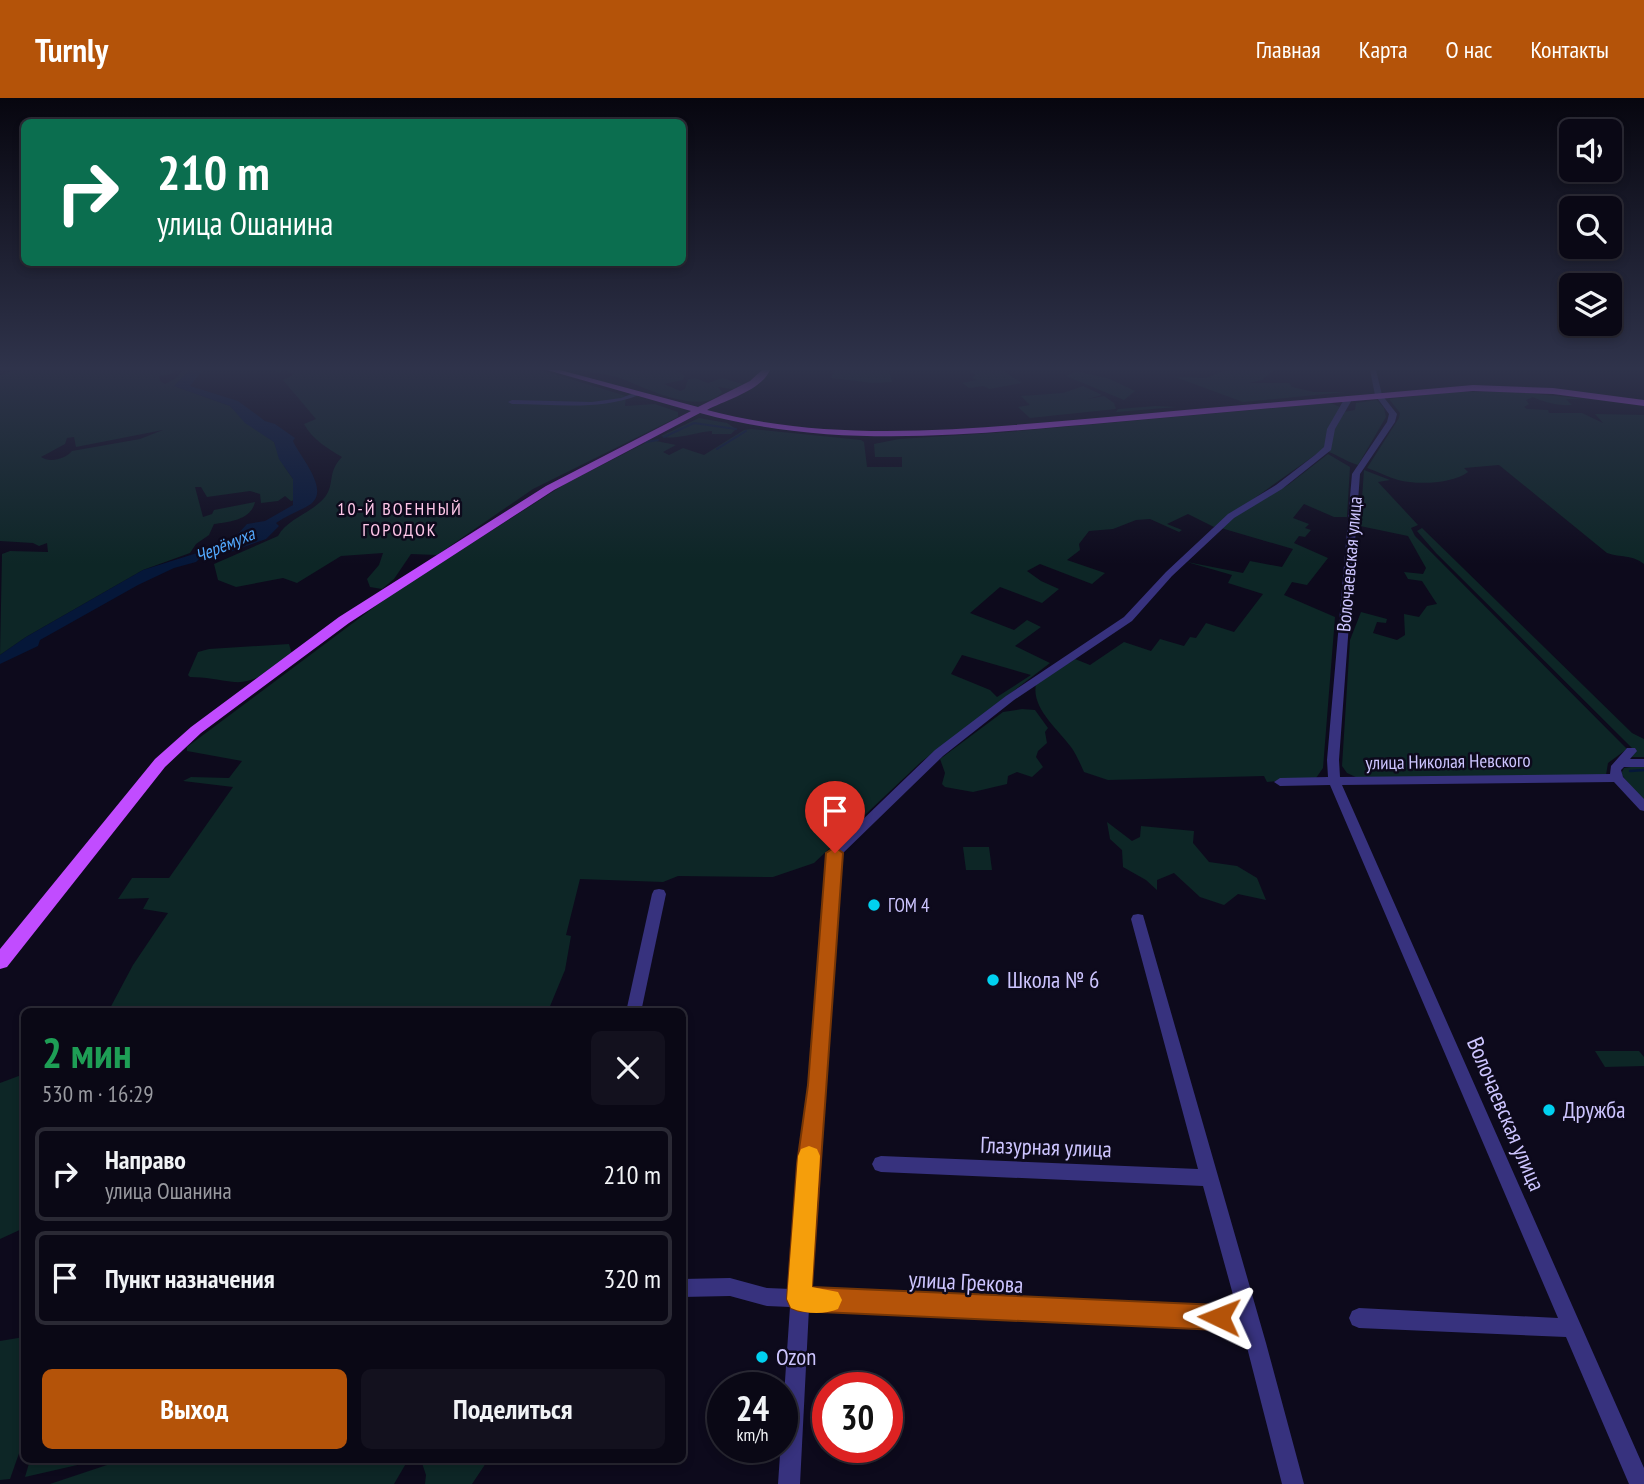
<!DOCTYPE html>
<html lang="ru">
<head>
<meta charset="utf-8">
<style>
	:root { --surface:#0a0815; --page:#13111e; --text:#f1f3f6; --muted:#999aa0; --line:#2a2934; --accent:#b45309 }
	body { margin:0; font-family:"PT Sans Narrow",sans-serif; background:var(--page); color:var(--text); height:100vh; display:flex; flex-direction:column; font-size:26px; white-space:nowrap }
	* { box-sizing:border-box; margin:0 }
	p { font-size:23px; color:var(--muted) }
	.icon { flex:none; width:38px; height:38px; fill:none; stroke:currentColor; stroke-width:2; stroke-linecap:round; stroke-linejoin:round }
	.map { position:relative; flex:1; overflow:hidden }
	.sheet { position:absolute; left:21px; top:910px; width:665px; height:455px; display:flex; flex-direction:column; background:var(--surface); border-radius:10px; box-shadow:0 4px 10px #0003,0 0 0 2px var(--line) }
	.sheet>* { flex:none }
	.guide { position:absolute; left:21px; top:21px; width:665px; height:147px; border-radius:10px; box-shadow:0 4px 10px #0003,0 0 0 2px var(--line); background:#0b6e4f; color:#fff; overflow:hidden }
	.tools { position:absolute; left:1559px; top:21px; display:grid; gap:14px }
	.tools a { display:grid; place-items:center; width:63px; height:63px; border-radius:10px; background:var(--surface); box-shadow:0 4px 10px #0003,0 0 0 2px var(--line); font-size:35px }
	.speed { position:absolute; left:707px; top:1274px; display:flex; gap:14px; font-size:35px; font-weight:700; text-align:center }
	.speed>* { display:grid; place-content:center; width:91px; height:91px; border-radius:50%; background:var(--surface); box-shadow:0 4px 10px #0003,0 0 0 2px var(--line); line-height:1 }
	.speed small { font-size:18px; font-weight:400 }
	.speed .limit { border:10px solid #d22; background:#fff; color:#111 }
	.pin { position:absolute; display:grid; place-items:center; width:60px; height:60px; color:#fff; margin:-72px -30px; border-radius:50% 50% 50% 0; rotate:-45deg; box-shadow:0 0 7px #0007 }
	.pin .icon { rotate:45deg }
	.me { position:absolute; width:77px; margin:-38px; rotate:272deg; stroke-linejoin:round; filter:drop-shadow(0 0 5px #0008) }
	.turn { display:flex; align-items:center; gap:24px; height:147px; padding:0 21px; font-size:32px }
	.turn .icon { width:91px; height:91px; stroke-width:2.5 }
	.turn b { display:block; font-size:49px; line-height:60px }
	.round { display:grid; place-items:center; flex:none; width:74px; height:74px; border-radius:10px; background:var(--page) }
	.summary { display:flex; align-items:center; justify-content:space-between; height:119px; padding:0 21px }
	h1 { font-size:42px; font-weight:600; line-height:52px; color:#1e9e55 }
	.button { display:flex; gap:14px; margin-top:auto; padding:14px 21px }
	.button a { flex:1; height:80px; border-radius:10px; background:var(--accent); color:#fff; font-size:28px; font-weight:600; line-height:80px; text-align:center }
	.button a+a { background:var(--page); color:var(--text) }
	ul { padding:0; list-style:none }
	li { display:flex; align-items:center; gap:21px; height:94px; margin:0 14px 10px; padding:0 7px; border:4px solid var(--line); border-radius:10px }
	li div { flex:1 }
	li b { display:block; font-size:26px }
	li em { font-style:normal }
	header { display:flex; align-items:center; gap:42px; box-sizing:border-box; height:98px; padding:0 35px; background:var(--accent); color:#fff }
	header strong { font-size:33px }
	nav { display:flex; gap:38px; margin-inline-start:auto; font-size:24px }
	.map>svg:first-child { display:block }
</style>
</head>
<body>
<header>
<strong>Turnly</strong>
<nav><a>Главная</a><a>Карта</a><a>О нас</a><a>Контакты</a></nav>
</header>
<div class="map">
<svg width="1644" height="1386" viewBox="0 0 1644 1386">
	<rect width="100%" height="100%" fill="#0d0a1c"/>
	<!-- green -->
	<g fill="#0d2626" fill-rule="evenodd">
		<path d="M16 272H174L171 276 159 278 160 283 165 286 176 280 183 272H190L174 288 230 308 245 323 274 344 284 368 293 381 295 402 291 403 285 398 278 403 261 405 260 396 250 393 207 399 201 389H195L203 419 212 416 214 412 255 404C251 422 229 424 214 426L209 437 196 446 190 455 143 472 26 539 0 557 2 456 10 453 48 454 47 445 39 448 33 445 0 443V277ZM163 332 140 341 72 353C65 361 50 365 41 359L65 346 67 340 74 339 76 349Z"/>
		<path d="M273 272H541L626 298 625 308 655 306 678 314V319L533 391 437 457 411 456 394 481 382 491 370 489 367 481 379 467 383 455 341 458 297 485 283 480 236 489 218 482 214 466 278 438C288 420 312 415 325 399 335 386 327 374 342 359 327 350 313 342 304 326L316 321 283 282 293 277 287 272 279 274Z"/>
		<path d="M583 272H675L685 278 683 282 664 286 680 293 685 291 688 281 695 280 708 285 722 280 743 286 733 291 718 289 722 294C702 319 643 289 620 280 608 276 595 276 583 272Z"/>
		<polygon points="834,272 889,272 892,284 873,285 831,280"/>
		<polygon points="968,272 1002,272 1022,285 989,291 984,288 969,290 962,285 976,282 972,279 976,277"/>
		<polygon points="1227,272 1274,272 1262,282 1249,285 1289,285 1292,289 1314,294 1346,294 1243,304 1175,279 1206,280"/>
		<polygon points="1077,273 1110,281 1135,293 1124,302 1066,278"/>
		<polygon points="1083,288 1102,297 1088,301 1104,298 1114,305 1116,311 1030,320 1018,309 1030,307 1021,298 1063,295"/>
		<path d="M1453 294H1518L1585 301H1566L1572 307C1557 308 1544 304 1533 299L1526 302 1529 306 1524 309 1527 311 1548 312 1549 315H1582L1603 325 1595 316 1644 317V466C1631 456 1621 460 1607 455L1499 367 1464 370 1468 374C1452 386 1417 387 1398 382 1387 379 1377 373 1367 370L1399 320 1400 315 1389 301Z"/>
		<path d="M1377 302 1384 310 1386 319 1358 367C1344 363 1336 355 1322 352L1214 429 1188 416 1167 426 1182 432 1179 434 1150 421 1136 422 1113 431 1089 433 1079 446 1080 452 1067 462 1105 475 1092 486 1040 466 1027 473 1041 483 1059 491 1042 505 1000 489 970 515 1014 532 1027 522 1041 529 1015 548 1050 565 921 664 814 765 773 779 678 778 663 784 580 781 566 837 571 838 565 872 548 913 108 914 133 867 168 815 143 811 149 800 118 801 132 780H169L233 689 183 683 191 679 229 680 242 663 187 653V649L389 498 565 386 651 342 676 347 663 354 669 357 683 350 704 357 744 332 751 331 861 342 864 344 867 369H902V359H875L874 346 899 341 1009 334 1331 305 1340 309 1336 318H1343L1344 314 1355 312 1356 305ZM962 557 1031 577 997 599 990 592 951 576Z"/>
		<polygon points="1155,308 1177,309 998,324 1116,314 1118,311"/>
		<path d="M699 320 727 325 736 331 731 336H712V333C696 334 674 343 661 338Z"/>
		<path d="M1328 356 1350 369 1347 419H1334L1304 406 1293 420 1309 426 1305 430 1311 432 1305 439 1299 438 1294 445 1328 460 1307 487 1292 484 1284 497 1335 519 1323 670 1316 680 1267 684 1264 678 1108 682 1084 674C1080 665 1076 656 1071 649 1058 631 1031 610 1036 586L1075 561 1090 567 1124 544 1151 553 1160 541 1184 548 1190 539 1196 540 1206 525 1234 534 1263 496 1228 485 1232 477 1187 464 1243 475 1250 463 1282 469 1293 451 1221 430 1232 420 1288 387Z"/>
		<polygon points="1364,372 1390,382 1378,384 1418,427 1411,430 1415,438 1627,651 1608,665 1606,677 1358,680 1347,675 1342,668 1350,542 1361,514 1387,521 1386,525 1377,524 1373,535 1397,542 1405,537 1404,516 1419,519 1427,508 1437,506 1422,483 1408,481 1404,474 1423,476 1426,470 1408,438 1360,428"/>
		<polygon points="1422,430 1632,635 1644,641 1644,659 1632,659 1634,652 1436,455 1417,433"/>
		<path d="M289 546 292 556C275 569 257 586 234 584 218 582 205 579 190 579L188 577 198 554 209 551Z"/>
		<polygon points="1022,611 1035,612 1048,630 1045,634 1047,645 1038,653 1036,659 1043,669 1032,679 1017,674 1008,678 1007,686 973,694 945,689 942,686 945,675 940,661 1003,614"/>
		<polygon points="1644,667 1644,705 1621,676 1624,670"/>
		<polygon points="1107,724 1132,743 1140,739 1141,728 1194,733 1193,745 1209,764 1237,768 1257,780 1266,802 1238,796 1224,807 1200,799 1174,775 1157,782 1157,792 1146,782 1123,769 1122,752 1110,741"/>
		<polygon points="963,749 989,749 992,772 966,772"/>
		<polygon points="1595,953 1639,953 1644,959 1644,968 1605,969"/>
		<polygon points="24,976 24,1130 0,1141 0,985"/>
		<polygon points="24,1239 24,1341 10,1381 0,1382 0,1243"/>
		<polygon points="30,1362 99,1362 25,1379"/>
		<polygon points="111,1362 408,1362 394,1386 50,1386 107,1367"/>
		<polygon points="421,1362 488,1362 472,1386 425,1386 426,1377"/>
	</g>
	<!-- water -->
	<path fill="#051739" d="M190 272H203L190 288 238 303 265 323 275 326 295 340 293 343C300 359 330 391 311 406 300 413 287 417 276 425L279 428 266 441 230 454 202 458 196 464 174 470 138 487 40 542 38 548 0 566V557L26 539 143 472 216 449 234 440 247 426 265 423 293 407V381L279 361 274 344 245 325 230 308 174 288Z"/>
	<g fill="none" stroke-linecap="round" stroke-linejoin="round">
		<!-- stream-far1 -->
		<g stroke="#051739" stroke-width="2">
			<polyline points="664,339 694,325 736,331"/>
			<polyline points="646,344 658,342"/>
			<polyline points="717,351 746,333"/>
		</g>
		<!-- stream -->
		<polyline stroke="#051739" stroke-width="2.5" points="1630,673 1644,672"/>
		<!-- minor -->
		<g fill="#37327e" fill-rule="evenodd">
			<polygon points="1370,272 1376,272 1382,297 1397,316 1395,324 1360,376 1339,662 1340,679 1610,676 1611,668 1627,650 1635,650 1637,653 1630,661 1644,661 1644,669 1624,669 1621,672 1623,679 1644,701 1644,713 1640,712 1614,684 1342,687 1644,1370 1644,1386 1629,1386 1566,1239 1359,1230 1352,1227 1349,1220 1352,1213 1359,1210 1558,1220 1330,687 1280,688 1274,684 1280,680 1328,679 1327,662 1352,376 1387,324 1389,316 1375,297"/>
			<path d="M637 294 641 296 639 297C598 313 556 306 512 306L508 304 512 302 592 304 621 300Z"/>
			<polygon points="1346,298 1353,300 1335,331 1331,352 1282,391 1234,420 1172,478 1132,523 1014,602 943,658 841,757 826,987 817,1066 810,1191 1219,1209 1235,1204 1203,1088 881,1074 875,1072 872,1066 875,1060 881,1058 1198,1071 1131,821 1133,817 1138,816 1143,817 1266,1245 1304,1386 1282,1386 1240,1222 1219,1229 809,1210 800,1386 778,1386 790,1209 767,1208 730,1198 682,1199 682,1181 730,1180 767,1190 791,1191 799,1066 810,987 828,755 935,652 1006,598 1124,519 1166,474 1228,416 1276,387 1315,357 1324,349 1327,331"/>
			<polygon points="659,791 664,792 666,796 641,914 626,914 652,796 654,792"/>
		</g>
		<!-- major -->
		<path fill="#c14cff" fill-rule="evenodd" d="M547 272H560L698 309 750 283 762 272H770C762 292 726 302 707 312 839 347 974 330 1108 319 1230 308 1351 298 1473 287L1553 290 1644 302V308L1553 296 1473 293C1354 303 1234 313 1115 324 973 336 840 353 700 315L554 392 349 525 201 635 165 669 7 869 0 871V851L155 661 191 629 339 519 546 388 691 313Z"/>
	</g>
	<!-- sky -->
	<linearGradient id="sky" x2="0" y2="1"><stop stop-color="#07060f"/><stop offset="0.58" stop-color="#2f334b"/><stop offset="1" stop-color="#2f334b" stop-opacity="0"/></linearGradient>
	<rect width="1644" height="466" fill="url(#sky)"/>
	<!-- route -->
	<polygon fill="#b45309" stroke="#753606" stroke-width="2" points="835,749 843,755 812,1189 1219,1207 1228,1210 1231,1219 1228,1228 1219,1232 799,1213 791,1210 787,1201 797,1066 808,987 826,755"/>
	<!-- slow -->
	<path fill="#f59e0b" d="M809 1048 817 1051 820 1058 812 1189 838 1194 842 1202 838 1211C824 1217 805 1216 791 1210L787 1201 798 1058 801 1051Z"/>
	<!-- markers -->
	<g fill="#00d1f0" stroke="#0d0a1c" stroke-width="2.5">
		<circle cx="874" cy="807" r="7"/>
		<circle cx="993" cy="882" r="7"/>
		<circle cx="1549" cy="1012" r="7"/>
		<circle cx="762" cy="1259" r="7"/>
	</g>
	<g text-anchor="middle" stroke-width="5" stroke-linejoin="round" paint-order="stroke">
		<!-- far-neighbourhood labels -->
		<g font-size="18" letter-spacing="2" fill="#ffc7e9" stroke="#0d0a1c">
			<text x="400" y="417">10-Й ВОЕННЫЙ<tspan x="400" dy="21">ГОРОДОК</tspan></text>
		</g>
		<!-- far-water labels -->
		<g font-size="18" font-style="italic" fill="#53aaff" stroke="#0d0a1c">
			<text transform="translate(225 447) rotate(-23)" y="6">Черёмуха</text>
		</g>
		<!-- street labels -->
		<g font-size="19" fill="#cdc5ff" stroke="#0d0a1c">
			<text transform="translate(1349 466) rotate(-85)" y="7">Волочаевская улица</text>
			<text transform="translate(1448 663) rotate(-1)" y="7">улица Николая Невского</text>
		</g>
		<!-- poi labels -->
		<g font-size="19" fill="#cdc5ff" stroke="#0d0a1c" text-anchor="start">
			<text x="888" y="814">ГОМ 4</text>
		</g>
		<!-- near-poi labels -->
		<g font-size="23" fill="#cdc5ff" stroke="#0d0a1c" text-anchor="start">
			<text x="1007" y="890">Школа № 6</text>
			<text x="1563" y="1020">Дружба</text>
			<text x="776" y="1267">Ozon</text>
		</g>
		<!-- near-street labels -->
		<g font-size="23" fill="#cdc5ff" stroke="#0d0a1c">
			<text transform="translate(1506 1016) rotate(67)" y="8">Волочаевская улица</text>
			<text transform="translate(1046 1049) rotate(2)" y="8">Глазурная улица</text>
			<text transform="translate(966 1184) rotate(3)" y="8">улица Грекова</text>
		</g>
	</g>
</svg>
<div class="tools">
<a><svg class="icon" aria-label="sound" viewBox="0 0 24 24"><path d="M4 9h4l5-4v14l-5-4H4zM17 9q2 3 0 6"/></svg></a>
<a><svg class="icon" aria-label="search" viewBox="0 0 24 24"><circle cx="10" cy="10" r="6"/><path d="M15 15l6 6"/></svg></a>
<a><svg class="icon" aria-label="layers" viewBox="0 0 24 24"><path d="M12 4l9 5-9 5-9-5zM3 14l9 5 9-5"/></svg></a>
</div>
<div class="speed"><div>24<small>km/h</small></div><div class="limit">30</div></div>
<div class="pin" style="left:835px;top:755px;background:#d93025"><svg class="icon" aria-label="arrive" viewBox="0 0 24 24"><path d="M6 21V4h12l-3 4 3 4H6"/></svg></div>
<svg class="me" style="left:1219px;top:1219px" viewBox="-20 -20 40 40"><path d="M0-17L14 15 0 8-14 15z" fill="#b45309" stroke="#fff" stroke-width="4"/></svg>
<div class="guide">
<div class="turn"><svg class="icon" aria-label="right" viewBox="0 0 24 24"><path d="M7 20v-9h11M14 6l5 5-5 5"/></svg><div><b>210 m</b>улица Ошанина</div></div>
</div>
<section class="sheet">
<div class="summary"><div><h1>2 мин</h1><p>530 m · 16:29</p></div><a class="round"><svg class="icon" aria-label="close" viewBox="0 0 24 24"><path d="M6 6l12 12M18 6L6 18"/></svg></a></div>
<ul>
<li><svg class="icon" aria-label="right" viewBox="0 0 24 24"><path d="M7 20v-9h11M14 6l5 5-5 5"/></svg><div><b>Направо</b><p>улица Ошанина</p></div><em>210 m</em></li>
<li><svg class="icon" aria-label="arrive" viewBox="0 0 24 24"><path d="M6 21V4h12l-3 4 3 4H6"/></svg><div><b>Пункт назначения</b></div><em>320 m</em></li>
</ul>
<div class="button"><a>Выход</a><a>Поделиться</a></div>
</section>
</div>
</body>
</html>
